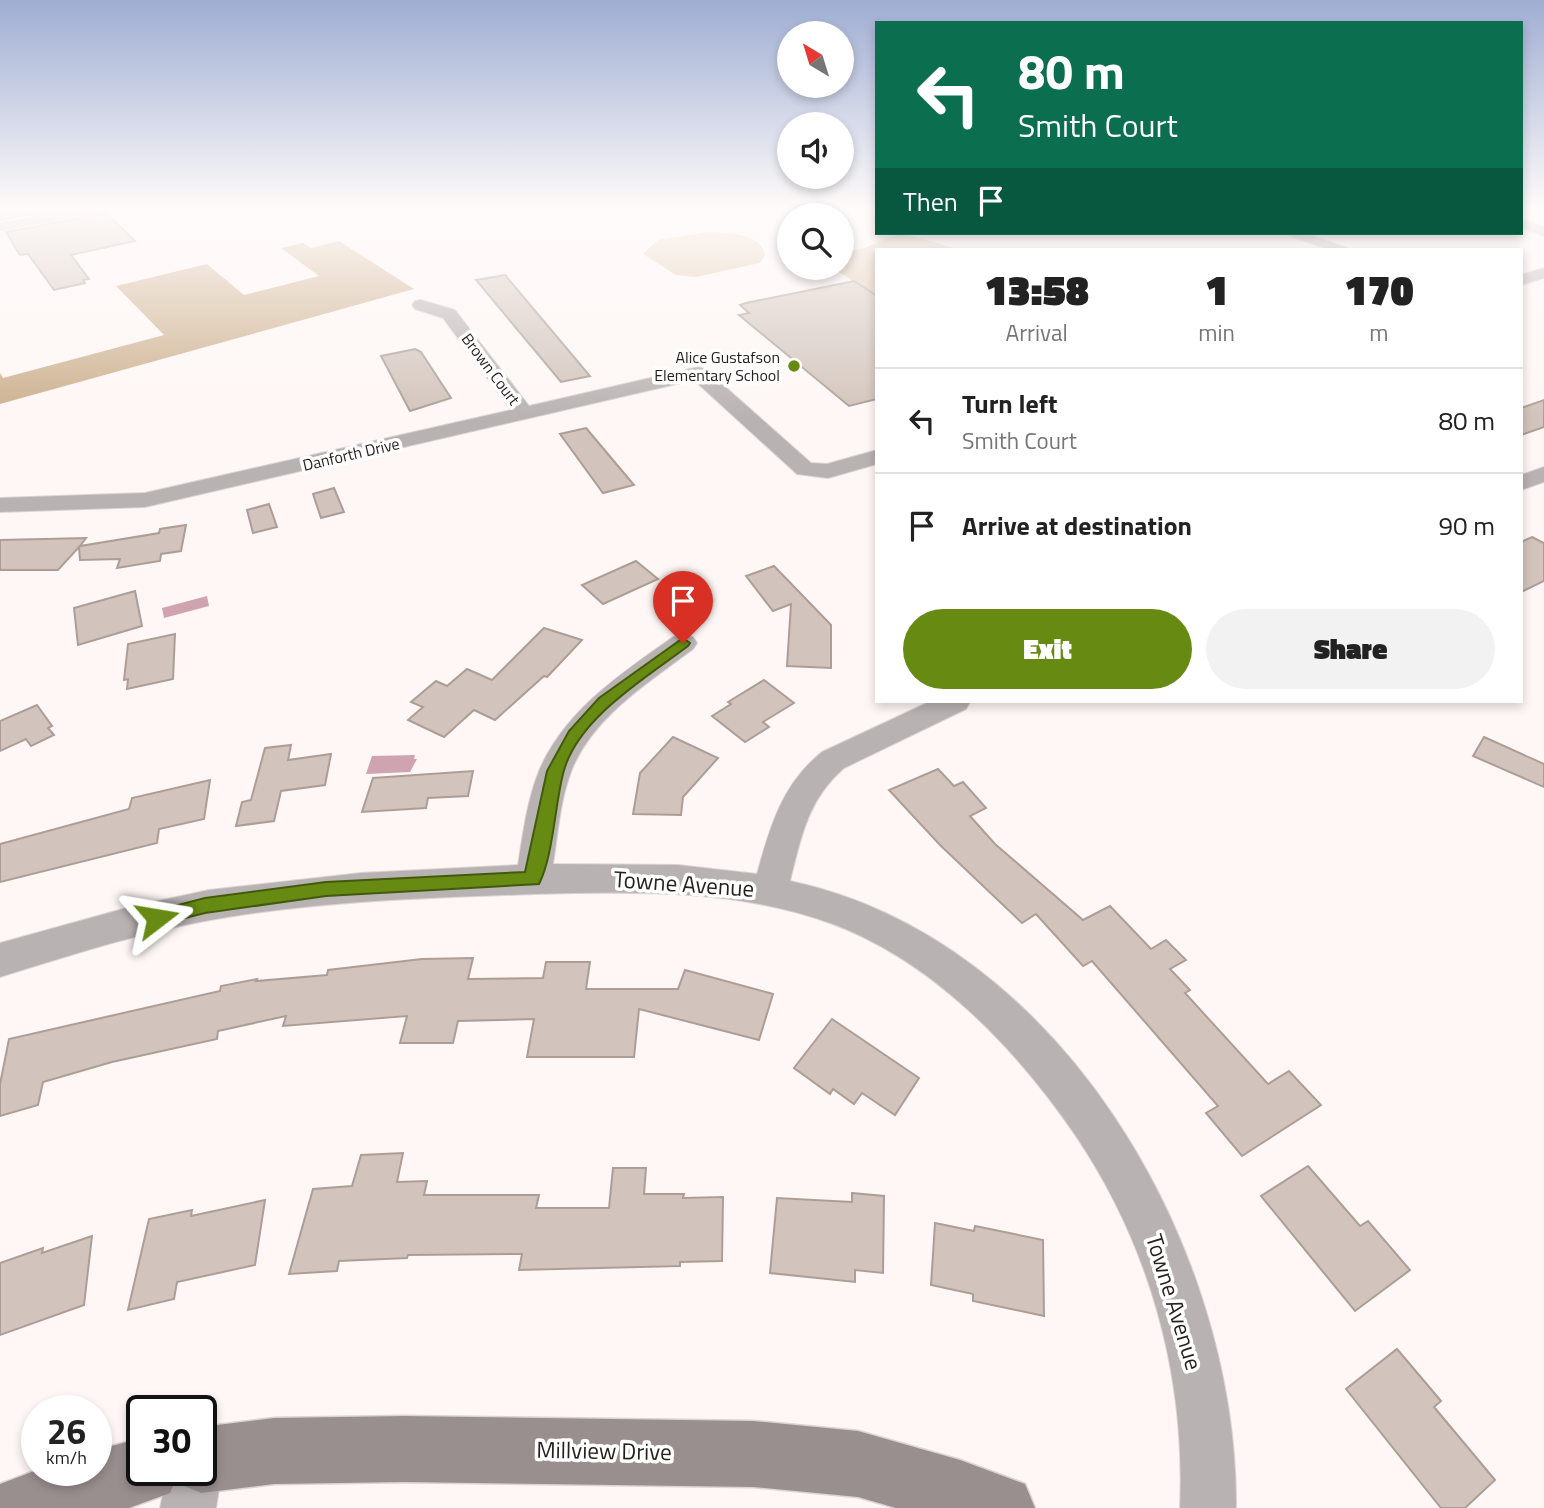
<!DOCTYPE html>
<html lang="en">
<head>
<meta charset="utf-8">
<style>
	:root { --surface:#fff; --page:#f2f2f2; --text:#222; --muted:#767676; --line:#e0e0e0; --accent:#668a12 }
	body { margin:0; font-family:"Titillium Web",sans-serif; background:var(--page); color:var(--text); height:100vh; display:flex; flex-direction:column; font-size:26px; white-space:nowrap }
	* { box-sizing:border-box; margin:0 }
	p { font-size:23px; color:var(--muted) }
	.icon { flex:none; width:38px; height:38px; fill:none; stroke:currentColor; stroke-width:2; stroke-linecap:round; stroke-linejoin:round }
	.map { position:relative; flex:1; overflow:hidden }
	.panel { position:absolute; left:875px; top:248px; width:648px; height:455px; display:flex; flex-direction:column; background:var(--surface); border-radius:0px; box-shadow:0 4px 10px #0003 }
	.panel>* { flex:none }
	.guide { position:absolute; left:875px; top:21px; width:648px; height:214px; border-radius:0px; box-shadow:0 4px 10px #0003; background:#0b6e4f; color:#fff; overflow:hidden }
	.needle { width:46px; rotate:322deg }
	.controls { position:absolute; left:777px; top:21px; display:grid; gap:14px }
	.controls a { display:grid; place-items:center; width:77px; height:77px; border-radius:50%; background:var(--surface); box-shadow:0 4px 10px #0003; font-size:35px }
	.speed { position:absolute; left:21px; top:1395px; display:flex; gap:14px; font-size:35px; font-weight:700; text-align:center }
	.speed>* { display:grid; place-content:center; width:91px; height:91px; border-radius:50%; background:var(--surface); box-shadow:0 4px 10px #0003; line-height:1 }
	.speed small { font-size:18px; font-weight:400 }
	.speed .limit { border:4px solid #111; border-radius:10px; background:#fff; color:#111 }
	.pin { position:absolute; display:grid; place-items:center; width:60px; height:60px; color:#fff; margin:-72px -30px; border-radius:50% 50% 50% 0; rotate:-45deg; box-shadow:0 0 7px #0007 }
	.pin .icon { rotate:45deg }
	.me { position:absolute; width:77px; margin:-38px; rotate:76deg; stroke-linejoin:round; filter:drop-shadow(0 0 5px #0008) }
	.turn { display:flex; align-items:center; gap:24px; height:147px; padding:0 28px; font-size:32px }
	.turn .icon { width:91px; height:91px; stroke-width:2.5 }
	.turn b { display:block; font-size:49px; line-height:60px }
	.then { display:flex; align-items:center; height:66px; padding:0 28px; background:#0003; gap:14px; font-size:26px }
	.eta { display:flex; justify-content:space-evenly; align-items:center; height:119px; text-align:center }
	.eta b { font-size:42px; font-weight:800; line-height:49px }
	.action { display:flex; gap:14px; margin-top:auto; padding:14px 28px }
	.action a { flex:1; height:80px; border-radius:42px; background:var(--accent); color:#fff; font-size:28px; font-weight:800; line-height:80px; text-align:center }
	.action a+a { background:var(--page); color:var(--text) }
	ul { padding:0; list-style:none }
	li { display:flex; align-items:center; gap:21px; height:105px; padding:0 28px; border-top:2px solid var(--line) }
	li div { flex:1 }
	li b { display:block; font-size:26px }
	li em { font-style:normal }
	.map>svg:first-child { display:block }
</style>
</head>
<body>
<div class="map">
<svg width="1544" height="1508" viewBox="0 0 1544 1508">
	<rect width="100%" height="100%" fill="#fef7f5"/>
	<!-- green -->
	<g fill="#dcc5a9">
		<path d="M709 232C727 233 761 233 765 255L760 263 696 277 676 275 643 254 658 240Z"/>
		<polygon points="901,233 954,248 877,250 877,293 873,294 833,268 842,268 842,253 864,248"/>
	</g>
	<!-- forest -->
	<polygon fill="#ccb08e" points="339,241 414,289 0,404 0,373 3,378 164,335 116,286 207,264 244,295 319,276 281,248 303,243 311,248"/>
	<!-- water -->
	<g fill="#d0a3b1">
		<polygon points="207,596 209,606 164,618 162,608"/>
		<polygon points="415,755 414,759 417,759 410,772 366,774 372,756"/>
	</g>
	<!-- building -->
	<g fill="#d2c4bc" stroke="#ac9e97" stroke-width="2">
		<polygon points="25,207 72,207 0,220 0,211"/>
		<polygon points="106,213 135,241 71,255 89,279 83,280 85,283 54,290 28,254 20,255 6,232"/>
		<polygon points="505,275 542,319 590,376 561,382 476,280"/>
		<polygon points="854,281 877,296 877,399 849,406 739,315 749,313 740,305 746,303"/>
		<polygon points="415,349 421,352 451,398 410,411 381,356"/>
		<polygon points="1544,400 1544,427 1521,435 1521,408"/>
		<polygon points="586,428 634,485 603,493 560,434"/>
		<polygon points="334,488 344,512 321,518 313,494"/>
		<polygon points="269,504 277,527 253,533 247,510"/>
		<polygon points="186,525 181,551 161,554 160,561 117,568 120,559 80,560 79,547 58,570 0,570 0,540 86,538 80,546 159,533 160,529"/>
		<polygon points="1532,537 1544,543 1544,581 1521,592 1521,542"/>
		<polygon points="636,561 658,579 603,604 582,585"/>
		<polygon points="774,566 831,625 831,668 787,666 791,604 773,611 746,576"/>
		<polygon points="135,591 142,626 78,645 74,608"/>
		<polygon points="544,628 582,640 547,677 544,676 495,720 474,710 444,737 408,720 423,707 411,702 436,681 447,686 467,669 492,680"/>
		<polygon points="175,634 173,679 127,689 128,679 124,680 128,644"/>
		<polygon points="764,680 794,703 763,722 769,727 745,742 712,716 731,704 728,702"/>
		<polygon points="37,705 52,726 48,728 54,735 31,746 26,739 0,751 0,721"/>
		<polygon points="673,737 718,758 683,797 681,815 633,814 640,773"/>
		<polygon points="1484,737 1544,764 1544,787 1473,756"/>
		<polygon points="291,745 288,760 331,754 325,785 281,791 274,821 236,826 242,802 251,800 265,748"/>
		<polygon points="938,769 954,786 963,782 986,808 970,816 995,844 1083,920 1110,906 1151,949 1166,940 1186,960 1170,969 1190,990 1185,993 1268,1084 1289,1071 1321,1105 1242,1156 1206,1113 1218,1106 1092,961 1083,966 1036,914 1022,923 940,845 889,790"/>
		<polygon points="473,771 468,796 428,798 426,808 362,812 373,778"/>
		<polygon points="210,780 204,819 159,829 157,843 0,882 0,844 129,809 132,798"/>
		<polygon points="473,958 468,979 543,978 546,962 590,962 586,989 678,989 685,970 773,994 759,1040 639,1009 634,1057 527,1057 534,1019 458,1021 453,1043 400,1043 407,1016 283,1026 286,1016 218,1031 217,1039 112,1062 43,1082 38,1105 0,1116 0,1084 9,1039 220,991 221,986 257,979 256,981 327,975 328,970 422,959"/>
		<polygon points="832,1019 919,1078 895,1115 862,1093 854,1104 833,1089 830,1094 794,1068"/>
		<polygon points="403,1153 397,1182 427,1181 424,1195 539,1195 536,1208 609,1208 613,1168 646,1168 644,1194 684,1194 683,1198 723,1197 722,1261 680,1262 680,1266 519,1270 522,1254 408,1255 407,1258 339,1261 337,1271 289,1274 313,1189 352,1186 361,1155"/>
		<polygon points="1308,1166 1360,1226 1368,1221 1410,1270 1355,1311 1261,1196"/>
		<polygon points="852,1193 884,1196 883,1273 855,1270 855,1282 770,1273 777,1198 852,1202"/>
		<polygon points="265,1200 255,1265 177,1282 174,1299 128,1310 149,1219 192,1210 191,1216"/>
		<polygon points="935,1223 974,1231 975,1226 1043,1240 1044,1316 973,1301 973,1294 931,1285"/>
		<polygon points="92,1236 84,1305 0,1335 0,1263 43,1248 42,1253"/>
		<polygon points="1397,1349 1441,1401 1434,1407 1495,1480 1465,1508 1441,1508 1346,1389"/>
	</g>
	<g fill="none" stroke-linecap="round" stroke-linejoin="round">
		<defs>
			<g id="street">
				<polygon points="84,207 111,207 104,211 0,231 0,223"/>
				<polygon points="1521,219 1544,226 1544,236 1521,228"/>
				<polygon points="1282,233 1305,233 1353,250 1330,250"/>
				<polygon points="1544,268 1544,278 1521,285 1521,275"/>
				<polygon points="421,300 455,310 529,406 698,367 705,369 811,463 827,464 877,450 877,464 828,478 797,474 694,380 145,507 0,512 0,498 145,493 511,410 443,318 415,309 412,305 415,301"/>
				<polygon points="1544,467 1544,482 1521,490 1521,475"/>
				<path d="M683 634 693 637 697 643 693 649C649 682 594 716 572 769 560 799 558 833 553 864L678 865 757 874C770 827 782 784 822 752L929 702H970L966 709 844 768C808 799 801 837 790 881 1060 938 1238 1247 1236 1508H1180C1186 1376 1150 1246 1076 1136 1016 1048 932 960 830 923 737 889 631 891 534 894 425 898 313 901 205 921 135 934 68 956 0 977V943L130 907 209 890 361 873 518 865C523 834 527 801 539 771 565 710 621 674 673 637Z"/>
				<polygon points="201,1446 214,1451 222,1470 216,1508 160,1508 168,1470 201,1470"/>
			</g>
			<polygon id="secondary" points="404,1416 753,1421 858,1431 960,1460 1025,1484 1035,1508 896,1508 858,1497 753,1487 404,1482 274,1484 201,1493 178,1483 176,1479 170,1493 129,1508 0,1508 0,1484 37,1470 96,1470 96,1450 142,1438 142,1470 201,1470 201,1427 274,1418"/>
		</defs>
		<!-- street casing -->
		<use href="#street" stroke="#dbd4d3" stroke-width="2"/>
		<!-- secondary casing -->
		<use href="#secondary" stroke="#dbd4d3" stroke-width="3"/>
		<!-- street -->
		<use href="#street" fill="#b9b2b2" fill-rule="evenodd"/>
		<!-- secondary -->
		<use href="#secondary" fill="#9a8f8f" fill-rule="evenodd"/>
	</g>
	<!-- sky -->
	<linearGradient id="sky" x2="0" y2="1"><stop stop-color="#9eadd2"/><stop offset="0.5" stop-color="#fffbfa"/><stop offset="1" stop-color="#fffbfa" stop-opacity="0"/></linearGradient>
	<rect width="1544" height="418" fill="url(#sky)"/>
	<!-- route -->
	<path fill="#668a12" stroke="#425a0c" stroke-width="2" d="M683 638 690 643 688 646C646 678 576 719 563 774 555 805 553 857 539 884L326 896 205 913 157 925 151 923 148 918 151 912 205 898 326 882 525 872 547 771 569 731 599 698Z"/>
	<!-- markers -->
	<circle fill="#668a12" stroke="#fff" stroke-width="2.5" cx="794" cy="366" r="7"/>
	<g text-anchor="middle" stroke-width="7" stroke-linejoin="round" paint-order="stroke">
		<!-- far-poi labels -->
		<g font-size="16" fill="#251f1e" stroke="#fff" text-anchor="end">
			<text x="780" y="363">Alice Gustafson<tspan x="780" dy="18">Elementary School</tspan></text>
		</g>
		<!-- far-street labels -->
		<g font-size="16" fill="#251f1e" stroke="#fff">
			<text transform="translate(491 369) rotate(53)" y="6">Brown Court</text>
			<text transform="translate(351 454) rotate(-13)" y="6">Danforth Drive</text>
		</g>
		<!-- near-street labels -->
		<g font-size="23" fill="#251f1e" stroke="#fff">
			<text transform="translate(684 884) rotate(4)" y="8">Towne Avenue</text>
			<text transform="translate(1174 1302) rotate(73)" y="8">Towne Avenue</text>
			<text transform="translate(604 1451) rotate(1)" y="8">Millview Drive</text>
		</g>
	</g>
</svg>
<div class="controls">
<a><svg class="needle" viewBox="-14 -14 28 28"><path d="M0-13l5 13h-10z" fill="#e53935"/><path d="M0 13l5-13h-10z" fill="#767676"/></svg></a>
<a><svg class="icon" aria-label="sound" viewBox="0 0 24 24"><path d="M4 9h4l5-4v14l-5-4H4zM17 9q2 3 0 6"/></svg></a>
<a><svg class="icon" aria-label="search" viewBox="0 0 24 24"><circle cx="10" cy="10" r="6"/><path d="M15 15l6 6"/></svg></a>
</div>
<div class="speed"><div>26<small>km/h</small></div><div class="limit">30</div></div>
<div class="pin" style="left:683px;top:643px;background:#d93025"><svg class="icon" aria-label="arrive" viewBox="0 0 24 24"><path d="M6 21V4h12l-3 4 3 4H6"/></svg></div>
<svg class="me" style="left:157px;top:918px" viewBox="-20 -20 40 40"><path d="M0-17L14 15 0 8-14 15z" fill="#668a12" stroke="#fff" stroke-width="4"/></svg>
<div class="guide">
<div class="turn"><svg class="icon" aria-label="left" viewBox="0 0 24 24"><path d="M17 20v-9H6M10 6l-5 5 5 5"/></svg><div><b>80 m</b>Smith Court</div></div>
<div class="then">Then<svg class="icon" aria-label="arrive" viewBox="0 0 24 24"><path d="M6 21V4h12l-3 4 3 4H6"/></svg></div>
</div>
<section class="panel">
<div class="eta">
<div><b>13:58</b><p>Arrival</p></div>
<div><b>1</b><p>min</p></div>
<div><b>170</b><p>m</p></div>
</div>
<ul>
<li><svg class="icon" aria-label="left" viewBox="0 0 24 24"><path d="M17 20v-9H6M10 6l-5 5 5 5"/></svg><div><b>Turn left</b><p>Smith Court</p></div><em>80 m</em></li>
<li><svg class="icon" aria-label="arrive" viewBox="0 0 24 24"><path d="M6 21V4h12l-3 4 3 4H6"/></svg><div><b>Arrive at destination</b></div><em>90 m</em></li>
</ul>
<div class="action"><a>Exit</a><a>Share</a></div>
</section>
</div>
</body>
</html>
